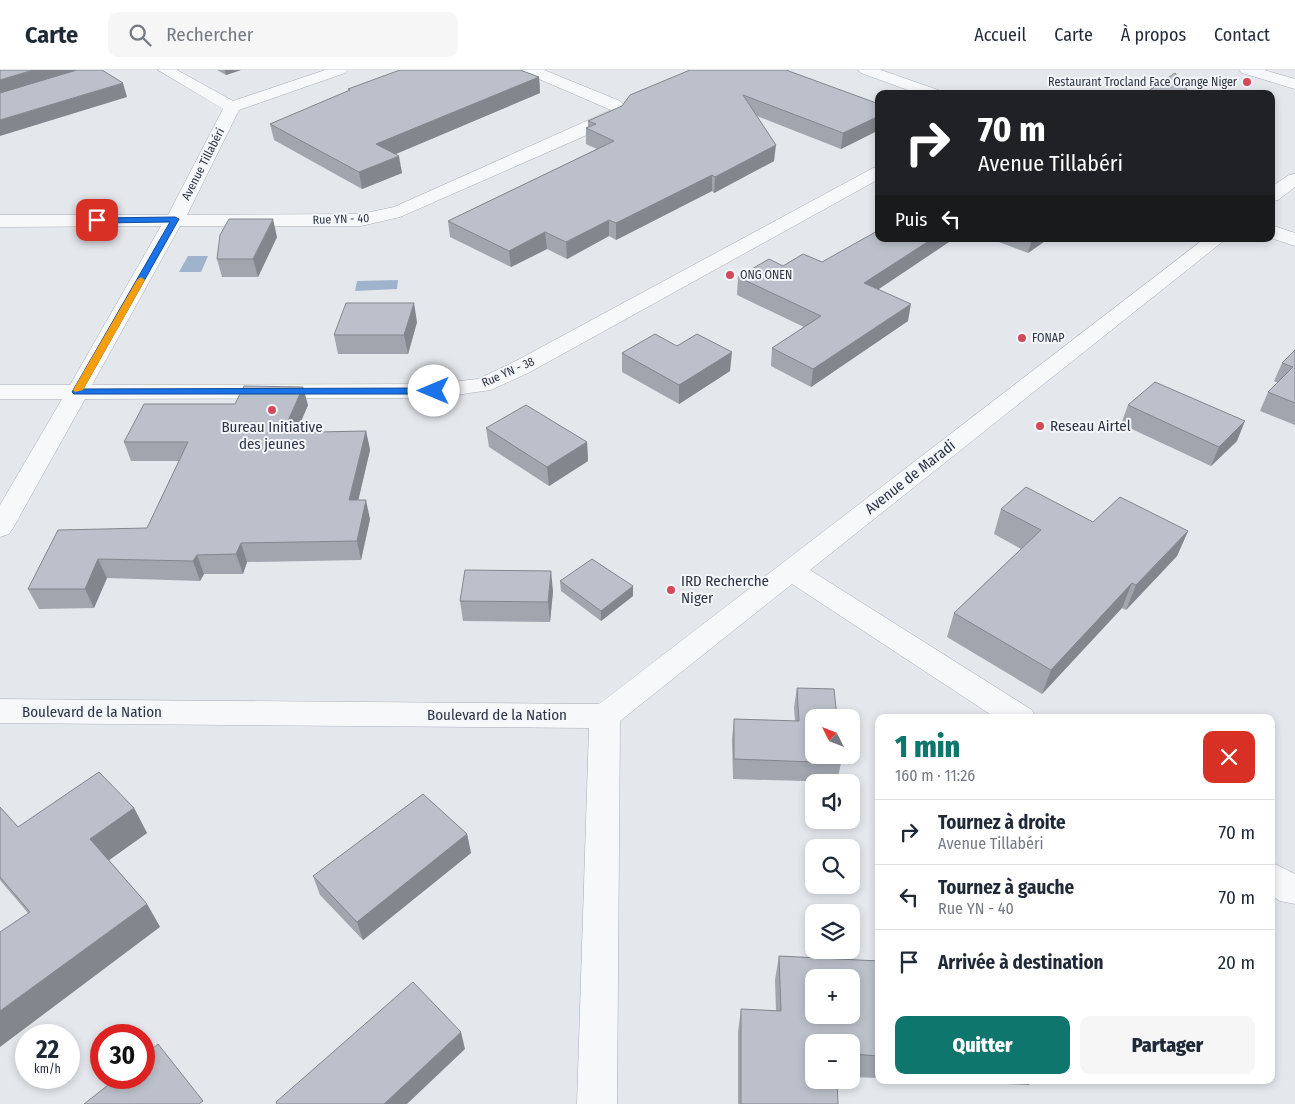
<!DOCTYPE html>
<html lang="fr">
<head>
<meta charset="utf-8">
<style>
	:root { --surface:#fff; --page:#f6f6f7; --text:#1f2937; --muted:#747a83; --line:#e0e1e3; --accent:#0f766e }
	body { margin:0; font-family:"Fira Sans Condensed",sans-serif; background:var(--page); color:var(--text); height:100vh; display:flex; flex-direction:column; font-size:19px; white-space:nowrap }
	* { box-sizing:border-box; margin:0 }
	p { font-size:16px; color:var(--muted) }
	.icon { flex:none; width:28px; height:28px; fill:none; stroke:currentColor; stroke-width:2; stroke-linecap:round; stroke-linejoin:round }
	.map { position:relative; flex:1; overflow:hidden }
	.panel { position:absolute; left:875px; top:644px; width:400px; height:370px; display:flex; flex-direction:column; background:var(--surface); border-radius:10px; box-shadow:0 2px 8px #0003 }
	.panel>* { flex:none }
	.guide { position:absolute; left:875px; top:20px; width:400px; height:152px; border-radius:10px; box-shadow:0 2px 8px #0003; background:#202124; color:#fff; overflow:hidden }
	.needle { width:32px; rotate:312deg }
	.fabs { position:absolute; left:805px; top:639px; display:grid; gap:10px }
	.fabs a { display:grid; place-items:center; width:55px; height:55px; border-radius:10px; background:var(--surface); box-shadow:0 2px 8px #0003; font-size:25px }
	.speed { position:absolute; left:15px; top:954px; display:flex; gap:10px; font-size:25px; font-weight:700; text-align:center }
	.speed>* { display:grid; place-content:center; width:65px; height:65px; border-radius:50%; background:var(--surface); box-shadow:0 2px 8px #0003; line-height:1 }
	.speed small { font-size:12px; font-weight:400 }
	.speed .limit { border:8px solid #d22; background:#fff; color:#111 }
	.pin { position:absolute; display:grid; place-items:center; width:42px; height:42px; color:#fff; margin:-21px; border-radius:10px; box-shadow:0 2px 8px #0006 }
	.me { position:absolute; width:55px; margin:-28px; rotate:270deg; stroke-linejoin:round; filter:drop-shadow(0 0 4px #0008) }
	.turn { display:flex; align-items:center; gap:18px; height:105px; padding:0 20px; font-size:22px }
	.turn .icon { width:65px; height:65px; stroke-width:2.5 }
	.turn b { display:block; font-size:35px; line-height:42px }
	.then { display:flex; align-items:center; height:48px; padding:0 20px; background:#0003; gap:10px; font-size:19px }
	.round { display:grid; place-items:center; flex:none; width:52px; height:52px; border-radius:10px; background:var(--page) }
	.headline { display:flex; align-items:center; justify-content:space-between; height:85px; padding:0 20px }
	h1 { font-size:30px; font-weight:800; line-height:38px; color:var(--accent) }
	.cta { display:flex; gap:10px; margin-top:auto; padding:10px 20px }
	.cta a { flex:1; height:58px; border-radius:10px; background:var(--accent); color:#fff; font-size:20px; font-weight:800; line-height:58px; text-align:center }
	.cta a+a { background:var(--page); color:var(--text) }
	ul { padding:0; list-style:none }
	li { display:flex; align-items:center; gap:15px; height:65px; padding:0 20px; border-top:1px solid var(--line) }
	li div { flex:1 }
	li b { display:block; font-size:19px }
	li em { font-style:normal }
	header { display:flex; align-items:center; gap:30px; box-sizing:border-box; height:70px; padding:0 25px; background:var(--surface); border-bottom:1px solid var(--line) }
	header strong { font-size:24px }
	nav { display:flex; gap:28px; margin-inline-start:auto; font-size:18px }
	.search { width:350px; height:45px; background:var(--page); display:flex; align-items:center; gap:12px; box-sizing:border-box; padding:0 18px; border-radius:10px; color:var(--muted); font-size:19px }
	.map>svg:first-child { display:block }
</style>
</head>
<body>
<header>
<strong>Carte</strong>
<div class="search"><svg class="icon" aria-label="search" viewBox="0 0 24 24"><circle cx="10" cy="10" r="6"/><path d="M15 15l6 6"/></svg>Rechercher</div>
<nav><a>Accueil</a><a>Carte</a><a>À propos</a><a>Contact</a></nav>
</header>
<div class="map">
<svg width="1295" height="1034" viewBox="0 0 1295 1034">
	<rect width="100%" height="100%" fill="#e4e7ec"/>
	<!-- water -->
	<g fill="#9fb4cc">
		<polygon points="188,186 208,186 201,202 179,202"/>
		<polygon points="398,210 397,219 355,221 357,211"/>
	</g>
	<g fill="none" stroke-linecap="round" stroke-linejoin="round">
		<defs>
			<g id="minor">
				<polygon points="158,0 177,0 233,31 325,0 348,0 345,3 239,40 187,145 361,144 394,137 611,40 525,3 522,0 544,0 620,31 628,40 621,50 400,147 361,156 180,156 92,315 434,314 478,309 514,292 873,98 879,97 879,109 530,302 491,320 434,328 85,329 13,458 9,464 0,467 0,435 62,329 0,329 0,315 70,315 161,156 0,157 0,145 168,145 223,39"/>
				<polygon points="858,0 881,0 941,21 943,24 919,24 861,3"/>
				<polygon points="1239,0 1264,0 1295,9 1295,19 1242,3"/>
				<polygon points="1295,104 1295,117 1278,130 1271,131 1271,117 1289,105"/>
				<polygon points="1271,155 1295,163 1295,176 1271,168"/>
				<polygon points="1204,169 1226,169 810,500 1032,640 1036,648 996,648 792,514 620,651 617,1034 577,1034 589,658 0,653 0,629 599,634"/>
				<polygon points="1271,792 1295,804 1295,834 1280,831 1271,825"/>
			</g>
		</defs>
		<!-- minor casing -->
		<use href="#minor" stroke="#a9aeb7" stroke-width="1"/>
		<!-- minor -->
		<use href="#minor" fill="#f7f8fa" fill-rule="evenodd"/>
	</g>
	<!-- wall -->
	<g fill="#a1a5ae">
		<polygon points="217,0 241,0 226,5"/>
		<polygon points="690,0 879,34 879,60 841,79 757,46 774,91 714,123 712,121 616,170 609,166 567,189 547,179 511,197 450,167 448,151 597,79 586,74 586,58 588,57 588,51 622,36"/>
		<polygon points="539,7 540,23 396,84 402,103 362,119 274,70 270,54 349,21 348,19"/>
		<polygon points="277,167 258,207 222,207 217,189"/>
		<polygon points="879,169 950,169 949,172 879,219 908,251 811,317 771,296 772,278 804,257 737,225 738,207 783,196 822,192"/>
		<polygon points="991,169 1048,169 1028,183"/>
		<polygon points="417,252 408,284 338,284 334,265"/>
		<polygon points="677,276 730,301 679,334 622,302 622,283"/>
		<polygon points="1295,280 1295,355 1260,341 1268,322 1278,313 1274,311 1282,293"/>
		<polygon points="308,335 296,363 366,361 370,380 358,430 370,449 361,490 247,492 243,504 204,504 200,511 107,508 94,538 39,539 28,519 147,458 179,391 131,391 124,372"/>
		<polygon points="1128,335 1237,371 1211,396 1121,354"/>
		<polygon points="486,358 587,372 588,391 549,416 489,377"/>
		<polygon points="1001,439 1093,452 1188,461 1177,486 1126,540 1122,538 1042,624 947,567 954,543 1021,479 994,464"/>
		<polygon points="560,511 633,516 633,526 601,551 561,521"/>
		<polygon points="553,521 550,552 463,551 460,531"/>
		<polygon points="797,618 841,693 837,712 733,709 732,669 734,649 795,651 794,637"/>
		<polygon points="0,737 18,757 134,738 147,763 109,790 147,834 160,857 28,843 0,810"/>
		<polygon points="467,764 471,783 363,870 320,825 313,806"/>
		<polygon points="779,886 879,891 879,1008 851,1007 851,972 814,972 838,1034 738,1034 738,962 741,939 776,941 775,910"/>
		<polygon points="918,1010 1032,1010 1029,1015"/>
	</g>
	<!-- shaded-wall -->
	<g fill="#83868d">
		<polygon points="33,0 83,0 0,25 0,10"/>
		<polygon points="225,0 241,0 226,5"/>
		<polygon points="539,7 540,23 379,91 376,74"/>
		<polygon points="123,13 127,27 0,66 0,50"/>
		<polygon points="879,46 879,60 841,79 843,63"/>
		<polygon points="776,75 774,91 714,123 715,107"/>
		<polygon points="399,86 402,103 362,119 359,102"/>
		<polygon points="712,105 712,121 616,170 616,153"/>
		<polygon points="273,149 277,167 258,207 253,189"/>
		<polygon points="609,150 609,166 567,189 566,172"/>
		<polygon points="545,162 547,179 511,197 509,181"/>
		<polygon points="932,169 950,169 949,172 862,230 864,213"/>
		<polygon points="1032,169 1048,169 1028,183"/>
		<polygon points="414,233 417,252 408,284 404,265"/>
		<polygon points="911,234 908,251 811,317 813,299"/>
		<polygon points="732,282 730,301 679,334 679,315"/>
		<polygon points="303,317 308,335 293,370 267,363"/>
		<polygon points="1245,351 1237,371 1211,396 1219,377"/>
		<polygon points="366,361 370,380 354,449 349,430"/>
		<polygon points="587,372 588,391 549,416 547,397"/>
		<polygon points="366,430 370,449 361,490 357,471"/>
		<polygon points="1188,461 1177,486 1126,540 1136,515"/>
		<polygon points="241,473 247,492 243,504 236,484"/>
		<polygon points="197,485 204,504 200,511 193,491"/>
		<polygon points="98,489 107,508 94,538 85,519"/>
		<polygon points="551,501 553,521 550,552 548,532"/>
		<polygon points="1132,513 1122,538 1042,624 1051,600"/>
		<polygon points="633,516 633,526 601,551 601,541"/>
		<polygon points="134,738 147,763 105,793 90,769"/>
		<polygon points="467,764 471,783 363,870 357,852"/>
		<polygon points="147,834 160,857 0,977 0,941"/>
		<polygon points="461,962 465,979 407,1034 384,1034"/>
	</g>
	<!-- building -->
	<g fill="#bbc0ca" stroke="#83868d" fill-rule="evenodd">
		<polygon points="0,0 33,0 0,10"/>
		<polygon points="77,0 102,0 123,13 0,50 0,23"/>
		<polygon points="400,0 520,0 539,7 376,74 399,86 359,102 270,54 350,20 348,19"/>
		<polygon points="690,0 786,0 879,34 879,46 843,63 743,25 776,75 715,107 712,105 616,153 609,150 566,172 545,162 509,181 448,151 614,71 586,58 596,54 588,51 622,36 630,25"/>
		<polygon points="1175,3 1190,24 1144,24"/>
		<polygon points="229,149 273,149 253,189 217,189 220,165"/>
		<polygon points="879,160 879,169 932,169 864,213 911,234 813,299 772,278 821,246 738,207 769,189 783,196 803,184 822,192"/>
		<polygon points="346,233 414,233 404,265 334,265"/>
		<polygon points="655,264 677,276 697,264 732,282 679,315 622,283"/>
		<polygon points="1295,280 1295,333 1268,322 1293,297 1282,293"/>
		<polygon points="1155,312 1245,351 1219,377 1128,335"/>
		<polygon points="244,316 303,317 288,351 267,363 366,361 349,430 366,430 357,471 241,473 236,484 197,485 193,491 98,489 85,519 28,519 58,460 147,458 188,372 124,372 144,334 235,334"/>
		<polygon points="526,335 587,372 547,397 486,358"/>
		<polygon points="1026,417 1093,452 1120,427 1188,461 1136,515 1132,513 1051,600 954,543 1041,460 1001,439"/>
		<polygon points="592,489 633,516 601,541 560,511"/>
		<polygon points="465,500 551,501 548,532 460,531"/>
		<polygon points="797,618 834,619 837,648 814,648 814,685 840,685 841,693 734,689 734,649 799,651"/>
		<polygon points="99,702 134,738 90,769 147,834 0,941 0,862 30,842 0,807 0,737 18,757"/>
		<polygon points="423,724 467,764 357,852 313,806"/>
		<path d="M779 886 879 891V986L851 984V972H814V1010H837L838 1034H741V939L781 941ZM814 908H851V945H814Z"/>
		<polygon points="413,912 461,962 384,1034 277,1034 276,1032"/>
		<polygon points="158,974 203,1031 199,1034 84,1034 117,1008 144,1008 144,986"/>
	</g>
	<!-- route -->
	<polygon fill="#1a73e8" stroke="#114b97" points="175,147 179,149 83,319 434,318 439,321 434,324 74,324 72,322 170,152 97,153 93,150 97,148"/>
	<!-- slow -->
	<polygon fill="#f59e0b" points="141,207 145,210 83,320 75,322 73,320 137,210"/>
	<!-- markers -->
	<g fill="#d1495b" stroke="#f4f6f9" stroke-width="2">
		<circle cx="1247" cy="12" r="5"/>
		<circle cx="730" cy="205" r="5"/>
		<circle cx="1022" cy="268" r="5"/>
		<circle cx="272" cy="340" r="5"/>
		<circle cx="1040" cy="356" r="5"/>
		<circle cx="671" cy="520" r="5"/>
	</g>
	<g text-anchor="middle" stroke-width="4" stroke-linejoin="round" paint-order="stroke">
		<!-- far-poi labels -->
		<g font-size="12" fill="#2b3445" stroke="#f4f6f9" text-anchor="start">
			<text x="1237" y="16" text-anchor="end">Restaurant Trocland Face Orange Niger</text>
			<text x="740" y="209">ONG ONEN</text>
			<text x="1032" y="272">FONAP</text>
		</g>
		<!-- far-street labels -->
		<g font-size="12" fill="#2b3445" stroke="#f4f6f9">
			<text transform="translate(203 94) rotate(-63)" y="4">Avenue Tillabéri</text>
			<text transform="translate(341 149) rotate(-2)" y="4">Rue YN - 40</text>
			<text transform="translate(508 302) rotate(-24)" y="4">Rue YN - 38</text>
		</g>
		<!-- poi labels -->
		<g font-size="15" fill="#2b3445" stroke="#f4f6f9" text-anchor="start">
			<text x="1050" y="361">Reseau Airtel</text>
			<text x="272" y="362" text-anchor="middle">Bureau Initiative<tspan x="272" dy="17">des jeunes</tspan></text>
			<text x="681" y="516">IRD Recherche<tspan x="681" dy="17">Niger</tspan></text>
		</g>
		<!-- street labels -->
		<g font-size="15" fill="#2b3445" stroke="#f4f6f9">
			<text transform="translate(910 407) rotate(-38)" y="5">Avenue de Maradi</text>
			<text x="92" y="647">Boulevard de la Nation</text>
			<text x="497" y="650">Boulevard de la Nation</text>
		</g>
	</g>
</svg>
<div class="fabs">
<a><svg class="needle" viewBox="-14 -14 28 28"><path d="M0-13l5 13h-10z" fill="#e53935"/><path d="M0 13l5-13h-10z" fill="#747a83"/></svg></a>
<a><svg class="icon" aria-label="sound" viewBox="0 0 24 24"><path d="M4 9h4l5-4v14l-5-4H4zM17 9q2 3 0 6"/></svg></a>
<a><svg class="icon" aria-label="search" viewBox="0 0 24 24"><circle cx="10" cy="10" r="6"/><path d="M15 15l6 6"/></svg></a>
<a><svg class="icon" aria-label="layers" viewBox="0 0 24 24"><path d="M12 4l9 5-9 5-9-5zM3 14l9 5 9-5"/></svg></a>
<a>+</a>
<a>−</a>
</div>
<div class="speed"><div>22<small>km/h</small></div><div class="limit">30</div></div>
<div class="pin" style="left:97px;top:150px;background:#d93025"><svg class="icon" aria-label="arrive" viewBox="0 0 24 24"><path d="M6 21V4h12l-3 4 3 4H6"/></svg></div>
<svg class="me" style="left:434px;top:321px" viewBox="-20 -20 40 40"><circle r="19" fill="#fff"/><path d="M0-13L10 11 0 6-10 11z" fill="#1a73e8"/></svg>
<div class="guide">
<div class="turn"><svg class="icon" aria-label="right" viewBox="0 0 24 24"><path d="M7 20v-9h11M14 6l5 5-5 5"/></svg><div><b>70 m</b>Avenue Tillabéri</div></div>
<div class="then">Puis<svg class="icon" aria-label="left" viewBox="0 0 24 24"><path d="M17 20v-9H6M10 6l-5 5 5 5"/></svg></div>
</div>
<section class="panel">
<div class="headline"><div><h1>1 min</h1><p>160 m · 11:26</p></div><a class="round" style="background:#d93025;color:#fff"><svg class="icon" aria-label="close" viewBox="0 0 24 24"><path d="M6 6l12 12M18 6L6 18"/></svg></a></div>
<ul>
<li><svg class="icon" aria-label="right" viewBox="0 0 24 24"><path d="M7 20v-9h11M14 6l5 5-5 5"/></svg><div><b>Tournez à droite</b><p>Avenue Tillabéri</p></div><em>70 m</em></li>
<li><svg class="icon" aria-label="left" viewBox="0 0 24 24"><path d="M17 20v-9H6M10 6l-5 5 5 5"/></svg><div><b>Tournez à gauche</b><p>Rue YN - 40</p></div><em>70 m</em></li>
<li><svg class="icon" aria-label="arrive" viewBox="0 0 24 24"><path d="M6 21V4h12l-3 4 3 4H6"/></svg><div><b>Arrivée à destination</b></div><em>20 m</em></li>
</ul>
<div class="cta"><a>Quitter</a><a>Partager</a></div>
</section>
</div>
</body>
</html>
